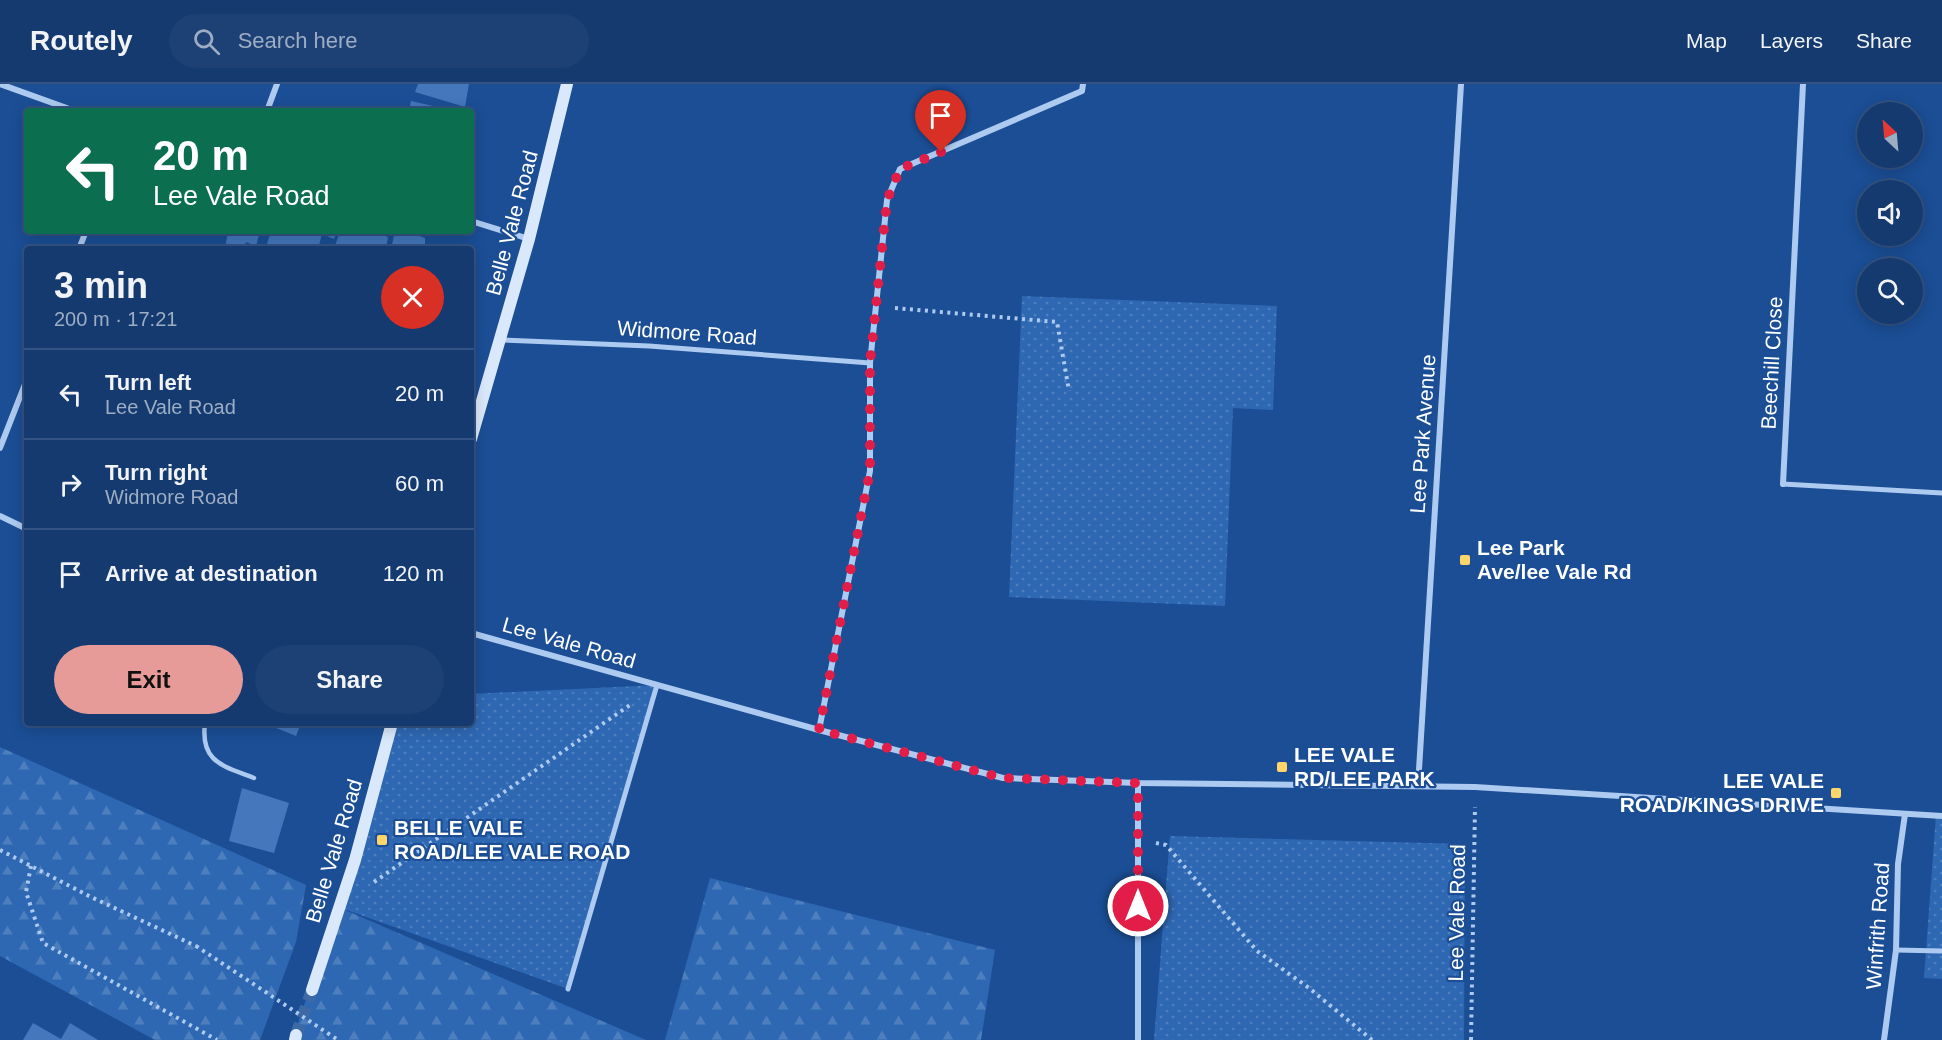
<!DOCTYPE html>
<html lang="en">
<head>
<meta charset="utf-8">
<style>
	:root { --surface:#143a70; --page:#1d4175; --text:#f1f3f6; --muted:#9dadc3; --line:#335483; --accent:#e69b98 }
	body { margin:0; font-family:Arial,sans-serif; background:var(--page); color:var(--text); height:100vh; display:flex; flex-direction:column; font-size:22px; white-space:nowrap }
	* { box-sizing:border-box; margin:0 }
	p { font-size:20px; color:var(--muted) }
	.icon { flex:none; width:33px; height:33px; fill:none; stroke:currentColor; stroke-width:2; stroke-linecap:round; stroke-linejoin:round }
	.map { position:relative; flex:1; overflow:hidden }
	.details { position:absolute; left:24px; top:162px; width:450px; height:480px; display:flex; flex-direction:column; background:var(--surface); border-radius:6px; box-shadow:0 3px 15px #0003,0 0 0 2px var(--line) }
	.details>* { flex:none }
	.hud { position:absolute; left:24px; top:24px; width:450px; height:126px; border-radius:6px; box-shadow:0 3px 15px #0003,0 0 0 2px var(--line); background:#0b6e4f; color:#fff; overflow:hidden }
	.needle { width:39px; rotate:334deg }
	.buttons { position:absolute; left:1857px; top:18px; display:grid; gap:12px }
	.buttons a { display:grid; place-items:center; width:66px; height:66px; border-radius:50%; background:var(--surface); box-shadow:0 3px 15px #0003,0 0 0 2px var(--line); font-size:30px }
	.pin { position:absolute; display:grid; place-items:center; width:51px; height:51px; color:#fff; margin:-62px -26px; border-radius:50% 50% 50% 0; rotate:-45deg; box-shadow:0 0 6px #0007 }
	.pin .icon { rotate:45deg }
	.me { position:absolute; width:66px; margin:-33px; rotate:0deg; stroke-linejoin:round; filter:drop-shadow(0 0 4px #0008) }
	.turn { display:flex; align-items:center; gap:21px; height:126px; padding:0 30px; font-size:27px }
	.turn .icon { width:78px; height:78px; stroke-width:2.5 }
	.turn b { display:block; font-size:42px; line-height:51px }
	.round { display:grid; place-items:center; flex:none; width:63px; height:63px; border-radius:32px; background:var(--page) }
	.summary { display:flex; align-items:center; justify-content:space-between; height:102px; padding:0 30px }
	h1 { font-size:36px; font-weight:800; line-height:45px }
	.primary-button { display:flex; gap:12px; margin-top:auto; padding:12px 30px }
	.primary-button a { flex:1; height:69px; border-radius:36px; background:var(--accent); color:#111; font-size:24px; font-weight:800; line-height:69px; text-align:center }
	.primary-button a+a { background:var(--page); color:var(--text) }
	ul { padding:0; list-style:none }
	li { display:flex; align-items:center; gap:18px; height:90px; padding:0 30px; border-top:2px solid var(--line) }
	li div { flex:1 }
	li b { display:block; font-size:22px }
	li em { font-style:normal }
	header { display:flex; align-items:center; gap:36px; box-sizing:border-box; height:84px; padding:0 30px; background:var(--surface); border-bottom:2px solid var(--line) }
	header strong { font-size:28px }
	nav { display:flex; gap:33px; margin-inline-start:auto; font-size:21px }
	.search { width:420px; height:54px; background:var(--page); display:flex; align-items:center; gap:15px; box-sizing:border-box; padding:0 21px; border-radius:33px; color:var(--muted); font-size:22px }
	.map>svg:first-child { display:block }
</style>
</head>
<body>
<header>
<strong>Routely</strong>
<div class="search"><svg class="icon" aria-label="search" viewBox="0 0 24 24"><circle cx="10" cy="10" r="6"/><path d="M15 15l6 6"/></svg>Search here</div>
<nav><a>Map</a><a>Layers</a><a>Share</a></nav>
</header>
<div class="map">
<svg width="1942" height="956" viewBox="0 0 1942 956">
	<defs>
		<pattern id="grass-dots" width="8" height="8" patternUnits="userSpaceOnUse" patternTransform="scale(1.5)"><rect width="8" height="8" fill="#2e68b3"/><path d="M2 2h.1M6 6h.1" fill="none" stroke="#4d7fbe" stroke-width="1.8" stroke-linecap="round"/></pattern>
		<pattern id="forest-firs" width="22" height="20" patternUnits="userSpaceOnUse" patternTransform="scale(1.5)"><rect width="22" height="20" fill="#2e68b3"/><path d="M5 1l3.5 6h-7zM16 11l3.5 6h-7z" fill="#4d7fbe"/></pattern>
	</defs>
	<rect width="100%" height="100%" fill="#1b4e95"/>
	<!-- grass -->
	<g fill="url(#grass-dots)">
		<polygon points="1022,212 1277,222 1273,326 1233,324 1225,522 1009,513"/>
		<polygon points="657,601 568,905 338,823 391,639 471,639 471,610"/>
		<polygon points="1936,731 1942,732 1942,895 1924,894"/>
		<polygon points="1170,752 1465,760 1464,956 1154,956"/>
	</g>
	<!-- forest -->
	<g fill="url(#forest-firs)">
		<polygon points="0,663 306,801 296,858 260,956 155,956 0,872"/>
		<polygon points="710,794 995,866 981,956 665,956"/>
		<polygon points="338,823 646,956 292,956"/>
	</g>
	<!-- building -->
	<g fill="#4477bc">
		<polygon points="418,0 469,0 465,23 415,8"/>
		<polygon points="411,17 451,26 451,27 409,27"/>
		<polygon points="228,147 260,147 256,162 246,158 244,165 225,165"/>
		<polygon points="271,147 337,147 334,155 322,150 318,165 272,165 266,163"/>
		<polygon points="340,147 372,147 388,153 386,165 334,165"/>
		<polygon points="395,147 405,147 425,154 425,161 434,165 391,165"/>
		<polygon points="264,639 301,639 296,652"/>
		<polygon points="242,704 289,719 274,769 229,757"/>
		<polygon points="33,939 61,955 70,939 98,956 23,956"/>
	</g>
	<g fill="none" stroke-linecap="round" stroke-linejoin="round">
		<!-- secondary-tunnel -->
		<polyline stroke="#3d69a5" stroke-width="12" stroke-dasharray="12 6" stroke-linecap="butt" points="296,951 312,906"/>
		<!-- path -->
		<g stroke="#adcaf0" stroke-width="4" stroke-dasharray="3 4.5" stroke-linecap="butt">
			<polyline points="895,224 1057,238 1069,307"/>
			<polyline points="1156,759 1166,761 1257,867 1309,904 1372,956"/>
			<polyline points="0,766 91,813 196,862"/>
			<polyline points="31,782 26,808 43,859 217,956"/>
			<polyline points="374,798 630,621"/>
			<polyline points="1471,956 1475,723"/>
		</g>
		<!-- service -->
		<path stroke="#adcaf0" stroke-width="4.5" d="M205 639C200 679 224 682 254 694"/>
		<!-- pedestrian -->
		<g stroke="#adcaf0" stroke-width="5">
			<polyline points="501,256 649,262 870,279"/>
			<polyline points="1783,400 1942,409"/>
			<polyline points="1896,866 1942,867"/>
			<polyline points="568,905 657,601"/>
		</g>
		<!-- minor -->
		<g stroke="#adcaf0" stroke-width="6">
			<polyline points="0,0 75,27"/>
			<polyline points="267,27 277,0"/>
			<polyline points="471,137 529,155"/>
			<polyline points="79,165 86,147"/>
			<polyline points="0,364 27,295"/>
			<polyline points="1783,400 1803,0"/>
			<polyline points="0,432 27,445"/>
			<polyline points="471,549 819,646 1003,694 1138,699 1475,703 1942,732"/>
			<polyline points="819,646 870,387 870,279 887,116 900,85 1082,7 1083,0"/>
			<polyline points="1418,702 1461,0"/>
			<polyline points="1138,956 1138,699"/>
			<polyline points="1884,956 1896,866 1898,780 1905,730"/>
		</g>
		<!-- secondary -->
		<g stroke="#dae8fb" stroke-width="12">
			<polyline points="471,355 529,155 567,0"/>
			<polyline points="312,906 355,776 392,639"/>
			<polyline points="295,956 296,951"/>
		</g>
		<!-- path-bridge -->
		<polyline stroke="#adcaf0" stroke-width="4" stroke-dasharray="3 4.5" stroke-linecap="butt" points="196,862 338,956"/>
	</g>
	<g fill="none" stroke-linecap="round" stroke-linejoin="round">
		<!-- route -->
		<polyline stroke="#e11d48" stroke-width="10" stroke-dasharray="0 18" points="941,68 900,85 887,116 870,279 870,387 819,646 1003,694 1138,699 1138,822"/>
	</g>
	<!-- markers -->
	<g fill="#ffd66b" stroke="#1b4e95" stroke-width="2">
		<rect x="1459" y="470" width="12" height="12" rx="3"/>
		<rect x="1276" y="677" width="12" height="12" rx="3"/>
		<rect x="1830" y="703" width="12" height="12" rx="3"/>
		<rect x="376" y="750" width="12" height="12" rx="3"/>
	</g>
	<g text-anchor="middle" stroke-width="4.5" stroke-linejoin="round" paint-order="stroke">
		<!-- street labels -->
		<g font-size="21" fill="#fff" stroke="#1b4e95">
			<text transform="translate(512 139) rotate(-75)" y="7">Belle Vale Road</text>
			<text transform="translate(687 249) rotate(4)" y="7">Widmore Road</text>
			<text transform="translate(1772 279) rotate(-87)" y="7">Beechill Close</text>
			<text transform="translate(1423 350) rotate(-86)" y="7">Lee Park Avenue</text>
			<text transform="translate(569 559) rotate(16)" y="7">Lee Vale Road</text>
			<text transform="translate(334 767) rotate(-73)" y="7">Belle Vale Road</text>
			<text transform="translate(1457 829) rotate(-89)" y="7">Lee Vale Road</text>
			<text transform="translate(1878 842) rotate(-86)" y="7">Winfrith Road</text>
		</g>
		<!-- poi labels -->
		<g font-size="21" font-weight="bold" fill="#fff" stroke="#1b4e95" text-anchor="start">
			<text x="1477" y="471">Lee Park<tspan x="1477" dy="24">Ave/lee Vale Rd</tspan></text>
			<text x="1294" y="678">LEE VALE<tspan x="1294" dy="24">RD/LEE PARK</tspan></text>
			<text x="1824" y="704" text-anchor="end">LEE VALE<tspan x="1824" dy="24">ROAD/KINGS DRIVE</tspan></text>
			<text x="394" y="751">BELLE VALE<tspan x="394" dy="24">ROAD/LEE VALE ROAD</tspan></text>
		</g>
	</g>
</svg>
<div class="buttons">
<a><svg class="needle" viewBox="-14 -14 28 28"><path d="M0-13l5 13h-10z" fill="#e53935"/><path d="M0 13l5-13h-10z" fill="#9dadc3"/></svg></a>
<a><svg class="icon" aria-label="sound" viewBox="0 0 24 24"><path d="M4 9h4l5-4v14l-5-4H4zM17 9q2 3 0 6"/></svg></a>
<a><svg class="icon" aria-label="search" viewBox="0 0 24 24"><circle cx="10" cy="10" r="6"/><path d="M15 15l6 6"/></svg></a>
</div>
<div class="pin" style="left:941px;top:68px;background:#d93025"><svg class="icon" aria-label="arrive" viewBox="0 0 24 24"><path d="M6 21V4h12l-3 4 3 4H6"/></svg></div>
<svg class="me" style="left:1138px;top:822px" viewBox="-20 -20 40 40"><circle r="17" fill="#e11d48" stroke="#fff" stroke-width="3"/><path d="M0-11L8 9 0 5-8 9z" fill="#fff"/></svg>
<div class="hud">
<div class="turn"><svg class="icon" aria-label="left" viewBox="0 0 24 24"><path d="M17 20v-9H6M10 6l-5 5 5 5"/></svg><div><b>20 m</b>Lee Vale Road</div></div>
</div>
<section class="details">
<div class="summary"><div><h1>3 min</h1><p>200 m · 17:21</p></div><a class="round" style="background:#d93025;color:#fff"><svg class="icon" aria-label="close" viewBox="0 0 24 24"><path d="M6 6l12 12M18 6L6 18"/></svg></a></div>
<ul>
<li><svg class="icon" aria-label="left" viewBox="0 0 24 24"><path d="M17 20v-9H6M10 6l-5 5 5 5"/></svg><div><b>Turn left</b><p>Lee Vale Road</p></div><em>20 m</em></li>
<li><svg class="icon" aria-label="right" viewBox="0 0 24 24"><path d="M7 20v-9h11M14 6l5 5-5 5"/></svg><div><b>Turn right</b><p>Widmore Road</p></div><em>60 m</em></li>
<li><svg class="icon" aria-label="arrive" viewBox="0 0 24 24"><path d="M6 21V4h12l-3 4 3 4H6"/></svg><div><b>Arrive at destination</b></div><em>120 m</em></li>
</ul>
<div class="primary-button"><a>Exit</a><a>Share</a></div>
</section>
</div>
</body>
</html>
